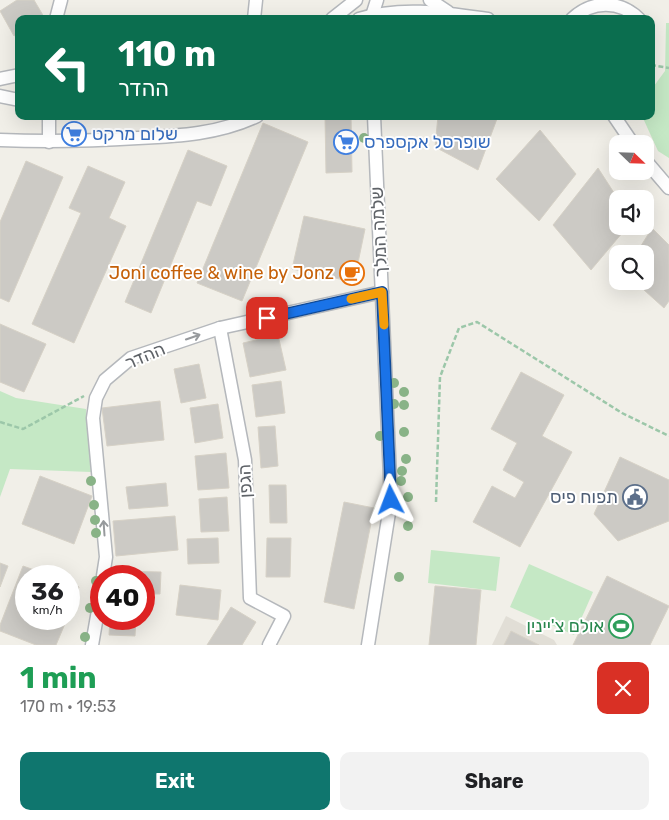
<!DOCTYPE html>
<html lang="en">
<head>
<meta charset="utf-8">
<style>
	:root { --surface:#fff; --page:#f2f2f2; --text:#202124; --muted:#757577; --accent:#0f766e }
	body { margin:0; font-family:Rubik,"Noto Sans Hebrew",sans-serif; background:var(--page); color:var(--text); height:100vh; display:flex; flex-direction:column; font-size:19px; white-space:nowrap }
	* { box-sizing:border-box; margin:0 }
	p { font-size:16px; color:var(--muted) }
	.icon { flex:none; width:28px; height:28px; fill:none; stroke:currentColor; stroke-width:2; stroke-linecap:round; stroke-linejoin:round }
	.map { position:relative; height:645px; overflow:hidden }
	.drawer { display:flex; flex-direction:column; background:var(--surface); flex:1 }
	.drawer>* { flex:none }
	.banner { position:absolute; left:15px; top:15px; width:640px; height:105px; border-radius:10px; box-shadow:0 5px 20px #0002; background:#0b6e4f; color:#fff; overflow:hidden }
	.needle { width:32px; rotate:113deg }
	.tools { position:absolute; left:609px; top:135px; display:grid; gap:10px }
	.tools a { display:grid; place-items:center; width:45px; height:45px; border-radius:10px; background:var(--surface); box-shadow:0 5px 20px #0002; font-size:25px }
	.speed { position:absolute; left:15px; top:565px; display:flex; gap:10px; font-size:25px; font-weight:700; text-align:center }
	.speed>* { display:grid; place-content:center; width:65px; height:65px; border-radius:50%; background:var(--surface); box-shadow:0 5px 20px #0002; line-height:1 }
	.speed small { font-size:12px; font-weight:400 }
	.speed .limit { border:8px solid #d22; background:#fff; color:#111 }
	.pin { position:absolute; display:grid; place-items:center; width:42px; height:42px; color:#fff; margin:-21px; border-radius:10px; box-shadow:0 2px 8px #0006 }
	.me { position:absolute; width:55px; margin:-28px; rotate:357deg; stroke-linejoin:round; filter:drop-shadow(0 0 4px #0008) }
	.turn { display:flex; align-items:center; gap:18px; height:105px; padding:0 20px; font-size:22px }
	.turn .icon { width:65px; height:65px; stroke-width:2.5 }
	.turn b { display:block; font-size:35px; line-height:42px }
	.round { display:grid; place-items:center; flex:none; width:52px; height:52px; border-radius:10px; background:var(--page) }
	.head { display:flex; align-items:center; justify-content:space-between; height:85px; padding:0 20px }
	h1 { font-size:30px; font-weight:700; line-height:38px; color:#1e9e55 }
	.button { display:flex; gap:10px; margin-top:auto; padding:10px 20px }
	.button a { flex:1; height:58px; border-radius:10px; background:var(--accent); color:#fff; font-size:20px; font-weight:700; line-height:58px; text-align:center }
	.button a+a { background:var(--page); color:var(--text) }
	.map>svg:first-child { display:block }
</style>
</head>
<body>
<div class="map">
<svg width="669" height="645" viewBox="0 0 669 645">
	<rect width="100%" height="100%" fill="#f1efe8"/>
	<!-- education -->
	<polygon fill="#e1ded6" points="506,616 554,640 557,645 492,645"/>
	<!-- green -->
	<g fill="#c5e8c5">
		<polygon points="666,23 669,23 669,158 658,151 642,116 651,116 651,90 665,71"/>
		<polygon points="0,391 16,398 86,409 91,472 10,469 0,497"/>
		<polygon points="431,550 500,557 496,591 428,583"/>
		<polygon points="529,564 593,592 574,635 510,607"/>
	</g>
	<!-- building -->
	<g fill="#cccac5" stroke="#d6d1c6">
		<polygon points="17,0 34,0 44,17 19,19 19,33 14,36 0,11"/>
		<polygon points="325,116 351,116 352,172 326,173"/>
		<polygon points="438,116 498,116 478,170 435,147"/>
		<polygon points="263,123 308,142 242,301 197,283"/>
		<polygon points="540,130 576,174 539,221 496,179"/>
		<polygon points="188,150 227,166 211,206 197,201 151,313 125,302"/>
		<polygon points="26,161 63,177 9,302 0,298 0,222"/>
		<polygon points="88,166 125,182 109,218 126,226 74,343 32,324 81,213 69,208"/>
		<polygon points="598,168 618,199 618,226 628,226 591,270 553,225"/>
		<polygon points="304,216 365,229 354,282 292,269"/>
		<polygon points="652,228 669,245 669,301 664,308 634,281 645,281 645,254 636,254"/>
		<polygon points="0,324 46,344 24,392 0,382"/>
		<polygon points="278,335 286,370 250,377 243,343"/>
		<polygon points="199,364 206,398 181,403 174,369"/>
		<polygon points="521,372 564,395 542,436 572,452 520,547 473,522 492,486 515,498 524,482 503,470 517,443 491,429"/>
		<polygon points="281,381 285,413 256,417 252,385"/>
		<polygon points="160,401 164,440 107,446 102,408"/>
		<polygon points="218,404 223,438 195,443 190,408"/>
		<polygon points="275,426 278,466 261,468 258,427"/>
		<polygon points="226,453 229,488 198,490 195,456"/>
		<polygon points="620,457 669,480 669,521 618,541 594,514"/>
		<polygon points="40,476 92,496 74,544 22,524"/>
		<polygon points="166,483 168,506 129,509 126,487"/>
		<polygon points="269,485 286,485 287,523 270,523"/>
		<polygon points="227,497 229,531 201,532 199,499"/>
		<polygon points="344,502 374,508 354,609 324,602"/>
		<polygon points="175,516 178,550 116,556 113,521"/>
		<polygon points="218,538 219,563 188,564 187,539"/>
		<polygon points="267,538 291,538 290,577 266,577"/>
		<polygon points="0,563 8,566 0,587"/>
		<polygon points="23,566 51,576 26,576 26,619 67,619 56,645 36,645 0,631 0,625"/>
		<polygon points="111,571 161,572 160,594 144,594 144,576 111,576"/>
		<polygon points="607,576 669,606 650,645 573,645"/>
		<polygon points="69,583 79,587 69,613"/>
		<polygon points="180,585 221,590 218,620 176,615"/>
		<polygon points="435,586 481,590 476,645 429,645"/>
		<polygon points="231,607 256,622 242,645 207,645"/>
		<polygon points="110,619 136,619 135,636 109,635"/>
		<polygon points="511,631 539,645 504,645"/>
	</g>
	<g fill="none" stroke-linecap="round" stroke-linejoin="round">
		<defs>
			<g id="minor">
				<polyline points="430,0 448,12"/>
				<polyline points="56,19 61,0"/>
				<polyline points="254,19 256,0"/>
				<polyline points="332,19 356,0"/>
				<path d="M359 19C401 6 445 13 488 19"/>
				<polyline points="371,19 377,0"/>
				<path d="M572 19C592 0 620 0 639 19"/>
				<polyline points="0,79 19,75"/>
				<polyline points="0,96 19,100"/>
				<polyline points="614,116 633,144"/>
				<path d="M0 140C46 142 92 141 138 138 179 136 219 134 257 116"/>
				<polyline points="49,142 49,116"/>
				<polyline points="645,160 669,188"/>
				<polyline points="220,328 245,460 250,598 284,616 269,645"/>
				<polyline points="103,576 106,557 93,418 96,398 105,380 131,358 220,328 382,292"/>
				<polyline points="92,645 101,593"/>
				<polyline points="368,645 391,500 374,116"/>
			</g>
		</defs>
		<!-- minor casing -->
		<use href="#minor" stroke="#b5b8bc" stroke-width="15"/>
		<!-- path -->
		<g stroke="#9cc7a9" stroke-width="2.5" stroke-dasharray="5 2.5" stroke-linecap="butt">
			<polyline points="651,65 669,68"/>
			<polyline points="0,422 23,429 84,396"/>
			<polyline points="436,502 440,377 459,328 477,322 622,413 669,436"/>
		</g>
		<!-- minor -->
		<use href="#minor" stroke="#fff" stroke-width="12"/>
	</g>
	<!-- trees -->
	<g fill="#89b387">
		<circle cx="364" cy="138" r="5"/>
		<circle cx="394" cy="383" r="5"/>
		<circle cx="404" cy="392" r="5"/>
		<circle cx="394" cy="404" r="5"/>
		<circle cx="404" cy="405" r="5"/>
		<circle cx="404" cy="432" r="5"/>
		<circle cx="380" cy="436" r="5"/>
		<circle cx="406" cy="459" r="5"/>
		<circle cx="402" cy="471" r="5"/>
		<circle cx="91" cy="481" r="5"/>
		<circle cx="401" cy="481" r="5"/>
		<circle cx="408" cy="497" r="5"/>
		<circle cx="94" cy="505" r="5"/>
		<circle cx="379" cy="510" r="5"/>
		<circle cx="95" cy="520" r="5"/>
		<circle cx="408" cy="526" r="5"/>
		<circle cx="96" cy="533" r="5"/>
		<circle cx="399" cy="577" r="5"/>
		<circle cx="96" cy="581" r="5"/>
		<circle cx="90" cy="608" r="5"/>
		<circle cx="85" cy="637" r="5"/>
	</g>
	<!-- one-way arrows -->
	<defs><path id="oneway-shaft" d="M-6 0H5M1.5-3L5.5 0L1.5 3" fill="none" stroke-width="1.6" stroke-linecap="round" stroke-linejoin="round" transform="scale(1.25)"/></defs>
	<g stroke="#979a9d">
		<use href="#oneway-shaft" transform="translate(193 337) rotate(-19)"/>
		<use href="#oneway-shaft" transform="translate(104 528) rotate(-94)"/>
	</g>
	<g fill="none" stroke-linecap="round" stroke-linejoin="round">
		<defs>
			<polyline id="route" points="267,318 382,292 391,500"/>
		</defs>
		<!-- route casing -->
		<use href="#route" stroke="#114b97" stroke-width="12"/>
		<!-- route -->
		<use href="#route" stroke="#1a73e8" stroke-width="9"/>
		<!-- slow -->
		<polyline stroke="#f59e0b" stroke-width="9" points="351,299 382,292 384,325"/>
	</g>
	<!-- icons -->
	<defs>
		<symbol id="supermarket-ring" viewBox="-11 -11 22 22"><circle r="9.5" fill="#fff" stroke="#3f7fe0" stroke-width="1.5"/><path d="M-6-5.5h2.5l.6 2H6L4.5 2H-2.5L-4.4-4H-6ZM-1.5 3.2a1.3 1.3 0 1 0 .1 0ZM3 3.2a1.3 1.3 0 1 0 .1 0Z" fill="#3f7fe0"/></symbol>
		<symbol id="cafe-ring" viewBox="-11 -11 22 22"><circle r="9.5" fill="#fff" stroke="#e8710a" stroke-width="1.5"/><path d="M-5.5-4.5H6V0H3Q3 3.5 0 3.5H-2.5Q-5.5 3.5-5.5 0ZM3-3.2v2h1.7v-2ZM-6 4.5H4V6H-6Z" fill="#e8710a"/></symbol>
		<symbol id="civic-ring" viewBox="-11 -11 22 22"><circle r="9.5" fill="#fff" stroke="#5c6f8a" stroke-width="1.5"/><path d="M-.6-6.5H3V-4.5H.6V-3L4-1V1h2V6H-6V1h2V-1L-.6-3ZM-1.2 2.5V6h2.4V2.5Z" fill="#5c6f8a"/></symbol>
		<symbol id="stadium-ring" viewBox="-11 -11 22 22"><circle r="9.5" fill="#fff" stroke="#2e9e5b" stroke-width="1.5"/><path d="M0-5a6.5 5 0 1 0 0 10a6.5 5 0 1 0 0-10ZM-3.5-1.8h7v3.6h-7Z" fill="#2e9e5b"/></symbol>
	</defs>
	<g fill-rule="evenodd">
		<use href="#supermarket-ring" x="60" y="120" width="28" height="28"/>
		<use href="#supermarket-ring" x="332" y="128" width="28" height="28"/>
		<use href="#cafe-ring" x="338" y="259" width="28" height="28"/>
		<use href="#civic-ring" x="621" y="483" width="28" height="28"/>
		<use href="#stadium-ring" x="607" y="612" width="28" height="28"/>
	</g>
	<g text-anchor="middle" stroke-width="4" stroke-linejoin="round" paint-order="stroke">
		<!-- shop labels -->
		<g font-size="18" fill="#366cbe" stroke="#fff" text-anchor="start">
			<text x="92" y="140">שלום מרקט</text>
			<text x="364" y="148">שופרסל אקספרס</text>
		</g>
		<!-- street labels -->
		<g font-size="18" fill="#5f6368" stroke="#fff">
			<text transform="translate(379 232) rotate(-93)" y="6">שלמה המלך</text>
			<text transform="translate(145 356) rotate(-23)" y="6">ההדר</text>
			<text transform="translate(245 481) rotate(-93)" y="6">הגפן</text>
		</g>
		<!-- food labels -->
		<g font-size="18" fill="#c56008" stroke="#fff" text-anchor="end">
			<text x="334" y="279">Joni coffee &amp; wine by Jonz</text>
		</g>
		<!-- service labels -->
		<g font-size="18" fill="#4e5e75" stroke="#fff" text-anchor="end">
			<text x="618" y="503">תפוח פיס</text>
		</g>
		<!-- leisure labels -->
		<g font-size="18" fill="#27864d" stroke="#fff" text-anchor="end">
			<text x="604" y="632">אולם צ'יינין</text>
		</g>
	</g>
</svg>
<div class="tools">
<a><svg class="needle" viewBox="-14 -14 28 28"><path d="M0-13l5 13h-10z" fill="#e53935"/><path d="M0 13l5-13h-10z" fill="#757577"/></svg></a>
<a><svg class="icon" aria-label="sound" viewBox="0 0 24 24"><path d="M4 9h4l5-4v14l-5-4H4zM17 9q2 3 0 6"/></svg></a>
<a><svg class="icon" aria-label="search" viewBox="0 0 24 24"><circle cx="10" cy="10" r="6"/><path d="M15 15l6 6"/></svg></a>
</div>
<div class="speed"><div>36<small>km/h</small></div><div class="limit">40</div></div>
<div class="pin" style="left:267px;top:318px;background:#d93025"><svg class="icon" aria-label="arrive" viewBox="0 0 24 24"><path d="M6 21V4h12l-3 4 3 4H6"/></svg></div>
<svg class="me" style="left:391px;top:500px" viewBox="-20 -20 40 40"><path d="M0-17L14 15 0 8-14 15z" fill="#1a73e8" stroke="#fff" stroke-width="4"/></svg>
<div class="banner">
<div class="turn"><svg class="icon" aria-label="left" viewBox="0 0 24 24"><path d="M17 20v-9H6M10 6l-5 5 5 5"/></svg><div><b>110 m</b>ההדר</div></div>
</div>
</div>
<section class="drawer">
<div class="head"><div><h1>1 min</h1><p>170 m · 19:53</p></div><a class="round" style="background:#d93025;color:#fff"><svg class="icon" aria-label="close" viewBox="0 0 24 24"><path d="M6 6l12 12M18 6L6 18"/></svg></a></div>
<div class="button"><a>Exit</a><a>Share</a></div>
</section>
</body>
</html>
